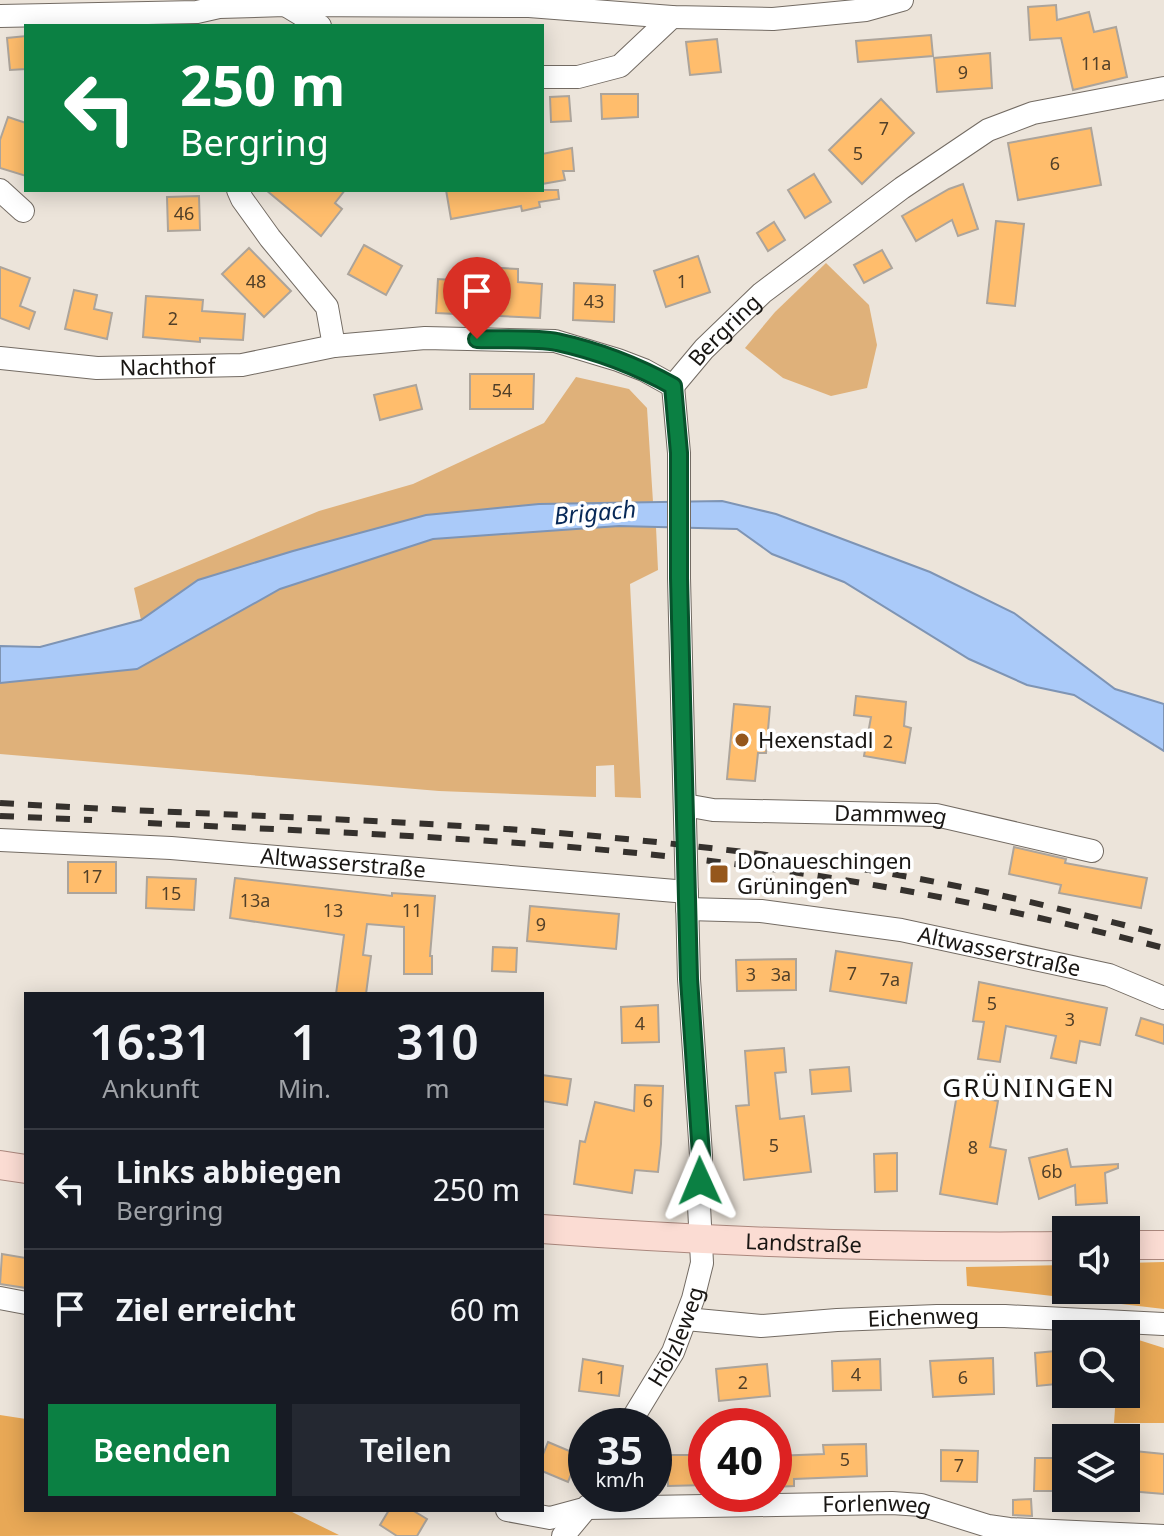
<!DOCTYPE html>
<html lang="de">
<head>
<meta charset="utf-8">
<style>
	:root { --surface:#171b24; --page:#242831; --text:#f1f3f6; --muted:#9ea1a6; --line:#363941; --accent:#0b8043 }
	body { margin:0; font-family:"Noto Sans",sans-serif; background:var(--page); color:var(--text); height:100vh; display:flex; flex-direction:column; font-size:30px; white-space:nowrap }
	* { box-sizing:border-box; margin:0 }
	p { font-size:26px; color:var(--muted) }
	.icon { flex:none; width:44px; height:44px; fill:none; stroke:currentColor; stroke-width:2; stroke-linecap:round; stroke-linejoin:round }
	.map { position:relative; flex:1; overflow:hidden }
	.details { position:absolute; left:24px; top:992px; width:520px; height:520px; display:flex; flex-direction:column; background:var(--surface); border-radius:0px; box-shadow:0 4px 20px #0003 }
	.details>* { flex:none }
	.hud { position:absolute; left:24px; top:24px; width:520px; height:168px; border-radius:0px; box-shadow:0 4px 20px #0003; background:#0b8043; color:#fff; overflow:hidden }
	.fabs { position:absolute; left:1052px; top:1216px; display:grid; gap:16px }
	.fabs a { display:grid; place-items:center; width:88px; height:88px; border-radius:0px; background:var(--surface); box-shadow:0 4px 20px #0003; font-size:40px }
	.speed { position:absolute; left:568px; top:1408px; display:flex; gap:16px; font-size:40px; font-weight:700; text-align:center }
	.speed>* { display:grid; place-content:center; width:104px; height:104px; border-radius:50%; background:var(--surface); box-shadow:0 4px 20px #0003; line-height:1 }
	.speed small { font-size:20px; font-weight:400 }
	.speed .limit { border:12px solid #d22; background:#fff; color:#111 }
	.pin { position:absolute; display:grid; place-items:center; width:68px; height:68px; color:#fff; margin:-82px -34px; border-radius:50% 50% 50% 0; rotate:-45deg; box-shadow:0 0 8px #0007 }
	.pin .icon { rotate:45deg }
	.me { position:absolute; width:88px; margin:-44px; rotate:359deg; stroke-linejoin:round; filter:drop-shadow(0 0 6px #0008) }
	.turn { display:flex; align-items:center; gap:28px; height:168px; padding:0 24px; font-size:36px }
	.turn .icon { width:104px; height:104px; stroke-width:2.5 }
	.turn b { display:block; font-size:56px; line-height:68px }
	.eta { display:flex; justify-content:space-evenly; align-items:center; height:136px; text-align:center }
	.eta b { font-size:48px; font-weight:600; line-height:56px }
	.button { display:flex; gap:16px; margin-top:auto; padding:16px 24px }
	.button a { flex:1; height:92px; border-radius:0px; background:var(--accent); color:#fff; font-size:32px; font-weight:600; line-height:92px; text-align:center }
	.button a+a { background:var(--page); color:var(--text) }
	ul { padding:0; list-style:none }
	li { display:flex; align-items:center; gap:24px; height:120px; padding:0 24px; border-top:2px solid var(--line) }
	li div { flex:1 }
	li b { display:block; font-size:30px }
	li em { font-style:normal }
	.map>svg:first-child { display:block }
</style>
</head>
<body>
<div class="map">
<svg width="1164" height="1536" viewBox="0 0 1164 1536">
	<rect width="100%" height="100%" fill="#ece4da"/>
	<!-- green -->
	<g fill="#dfb17a">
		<polygon points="826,263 869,305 877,345 867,388 831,396 783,378 745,348 775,312"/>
		<polygon points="576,377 629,389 647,408 653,502 539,504 426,515 293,551 198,580 141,620 134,588 319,511 413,484 544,423"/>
		<polygon points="619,526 656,527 658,570 630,584 641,798 615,797 614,765 596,766 596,797 439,791 0,754 0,683 137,669 280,589 433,539"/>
	</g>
	<!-- forest -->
	<g fill="#e8a856">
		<polygon points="1164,1262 1164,1309 967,1286 966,1267 1066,1265 1066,1290 1126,1290 1126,1263"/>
		<polygon points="1126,1336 1164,1348 1164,1423 1114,1423 1116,1394 1126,1394"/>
		<polygon points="0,1415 26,1419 26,1510 288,1510 339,1535 0,1536"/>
	</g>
	<!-- water -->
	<polygon fill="#aacaf9" stroke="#7e94b4" stroke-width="2" points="722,501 776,514 930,572 1014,613 1115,689 1164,704 1164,751 1074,695 1027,685 969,659 844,582 772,554 737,529 619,526 433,539 280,589 137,669 0,683 0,646 40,647 141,620 198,580 293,551 426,515 539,504"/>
	<!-- building -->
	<g fill="#ffbd6c" stroke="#aca49b" stroke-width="2">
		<polygon points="1056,5 1057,20 1089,12 1094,32 1116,27 1127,77 1073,90 1061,38 1030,40 1028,7"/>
		<polygon points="931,35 933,56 858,62 856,41"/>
		<polygon points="26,36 26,69 10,70 7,38"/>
		<polygon points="717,39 721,72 690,75 686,42"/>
		<polygon points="990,53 992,88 937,92 934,58"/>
		<polygon points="601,94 638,94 638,117 602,119"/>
		<polygon points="569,96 571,121 551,122 550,97"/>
		<polygon points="881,99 914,133 862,184 829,150"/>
		<polygon points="8,117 26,123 26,176 0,168 0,140"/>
		<polygon points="1091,128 1101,185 1018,200 1008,143"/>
		<polygon points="572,148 574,171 563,171 565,180 542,184 542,154"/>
		<polygon points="814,174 831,202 805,218 788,190"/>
		<polygon points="963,184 978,229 958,236 952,220 916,241 902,216 949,189"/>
		<polygon points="266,190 345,190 335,203 342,209 321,236"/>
		<polygon points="446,190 558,190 559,199 539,202 540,207 522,211 521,206 451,219"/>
		<polygon points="199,196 200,230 168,231 167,197"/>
		<polygon points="996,221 1024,224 1015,306 987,303"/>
		<polygon points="774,222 785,240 768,251 757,233"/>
		<polygon points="364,245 402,266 386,295 348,274"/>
		<polygon points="249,248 291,291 264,317 222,274"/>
		<polygon points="882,250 892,268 864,283 854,265"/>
		<polygon points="698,256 710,292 666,307 654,271"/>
		<polygon points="0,267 30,278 20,306 35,312 29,329 0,318"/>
		<polygon points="485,267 518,269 518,282 542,284 540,318 436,313 438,279 484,282"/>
		<polygon points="574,283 615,285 614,322 573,320"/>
		<polygon points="74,290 97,295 94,309 112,313 107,339 65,329"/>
		<polygon points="146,296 203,300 202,311 245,314 243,340 200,338 200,342 143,337"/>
		<polygon points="470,374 534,374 533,409 470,409"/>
		<polygon points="416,385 422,409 380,420 374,395"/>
		<polygon points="856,696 906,702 904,726 911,728 905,763 864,756 871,717 854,715"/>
		<polygon points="734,704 770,707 766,753 758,753 755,781 727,779"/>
		<polygon points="1014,847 1066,859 1065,863 1147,878 1141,908 1059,893 1061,885 1009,874"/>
		<rect x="68" y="862" width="48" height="31"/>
		<polygon points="147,877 196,879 194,910 146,908"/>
		<polygon points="235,878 392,896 392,893 435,896 430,956 432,956 432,974 404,974 404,927 367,924 363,955 371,956 366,994 336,994 344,935 230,918"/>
		<polygon points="530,906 619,914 616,949 527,941"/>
		<polygon points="493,947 517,948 516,972 492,971"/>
		<polygon points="836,951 912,963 906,1003 830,991"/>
		<polygon points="796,959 796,990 737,991 736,960"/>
		<polygon points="979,982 1107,1008 1100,1045 1080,1041 1076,1063 1051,1058 1056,1036 1006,1026 1000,1062 978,1059 984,1022 973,1021"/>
		<polygon points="658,1005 659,1042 622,1043 621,1007"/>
		<polygon points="1141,1018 1164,1025 1164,1044 1136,1035"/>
		<polygon points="784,1048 786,1072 775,1073 780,1119 804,1116 811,1172 744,1180 736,1106 749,1105 745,1051"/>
		<polygon points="849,1067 851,1091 812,1094 810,1070"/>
		<polygon points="542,1075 571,1079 567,1105 542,1101"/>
		<polygon points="635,1085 663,1086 661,1144 658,1172 635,1170 632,1193 574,1184 580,1141 585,1142 595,1102 634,1111"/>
		<polygon points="957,1094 998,1101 990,1147 1006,1150 997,1204 940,1194"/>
		<polygon points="1067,1149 1071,1167 1118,1164 1118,1168 1105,1173 1107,1203 1076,1205 1075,1185 1039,1199 1029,1158"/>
		<polygon points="897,1153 897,1191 875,1192 874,1154"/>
		<polygon points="2,1254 26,1258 26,1288 0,1284"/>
		<polygon points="1066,1350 1066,1383 1037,1386 1035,1353"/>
		<polygon points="993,1358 994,1394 933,1397 930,1361"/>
		<polygon points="583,1359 623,1366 619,1396 579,1391"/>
		<polygon points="880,1359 881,1390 833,1391 832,1361"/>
		<polygon points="767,1364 770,1396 719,1401 716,1369"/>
		<polygon points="548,1442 579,1455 568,1482 542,1471 542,1457"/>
		<polygon points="866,1444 867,1476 794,1479 794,1486 774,1487 774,1456 824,1454 823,1445"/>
		<polygon points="941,1450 978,1451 977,1482 941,1481"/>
		<polygon points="1134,1451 1164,1454 1164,1494 1129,1491"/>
		<polygon points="667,1455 706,1455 706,1485 668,1486"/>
		<polygon points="1035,1458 1066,1458 1066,1491 1034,1491"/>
		<polygon points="1031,1499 1032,1516 1013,1515 1013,1500"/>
		<polygon points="389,1510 412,1510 427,1519 417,1536 397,1536 380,1525"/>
	</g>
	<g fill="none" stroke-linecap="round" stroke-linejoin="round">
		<defs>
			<g id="minor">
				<polyline points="287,6 320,26"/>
				<polyline points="0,16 197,12 219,7 285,5 529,6 672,17 773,19 866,10 902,0"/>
				<polyline points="542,77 578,77 620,66 672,17"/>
				<polyline points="0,190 23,211"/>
				<polyline points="238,190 242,199 270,238 327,307 334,346"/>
				<path id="s1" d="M0 358 97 368 242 365 334 346 425 338 555 341 618 360 644 370 673 386"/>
				<path id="s2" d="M673 386 704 349 762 293 902 188 988 130 1033 113 1164 88"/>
				<path id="s3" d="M685 805 713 810 936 815 1092 851"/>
				<path id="s4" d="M0 840 171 848 687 892"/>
				<path id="s5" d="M687 909 761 911 901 930 1109 975 1164 998"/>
				<polyline points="0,1298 26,1303"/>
				<path id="s6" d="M686 1319 761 1326 837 1320 937 1316H1005L1163 1324"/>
				<path id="s7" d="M628 1426 673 1352 693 1299 702 1263 699 1206 701 1155 689 979 679 578V453L673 386"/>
				<path id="s8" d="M507 1510 550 1518 587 1508 892 1503 921 1505 988 1526 1009 1529 1164 1536"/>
				<polyline points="563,1536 588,1506"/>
			</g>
			<g id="major">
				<polyline points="0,1165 26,1169"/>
				<path id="s9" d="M542 1229C716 1242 891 1248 1066 1246"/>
				<polyline points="1126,1245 1164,1245"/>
			</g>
		</defs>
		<!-- minor casing -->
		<use href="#minor" stroke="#736b63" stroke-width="24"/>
		<!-- major casing -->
		<use href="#major" stroke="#ab877d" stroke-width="30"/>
		<!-- minor -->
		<use href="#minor" stroke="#fff" stroke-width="22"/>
		<!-- major -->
		<use href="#major" stroke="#fbdcd3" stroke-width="28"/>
		<!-- rail -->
		<g stroke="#35312d" stroke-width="6" stroke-dasharray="14 14" stroke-linecap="butt">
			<path d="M0 803C227 817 456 819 683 845 795 857 907 874 1017 899 1066 910 1115 923 1164 935"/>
			<polyline points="0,816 92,820"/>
			<path d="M148 823C326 832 506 838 684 858 846 876 1006 907 1164 948"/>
		</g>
	</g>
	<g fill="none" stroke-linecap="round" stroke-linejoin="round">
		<defs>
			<path id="route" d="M477 339C500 340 536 338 557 342 598 351 637 366 673 386L679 453V578L689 979 701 1155 700 1181"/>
		</defs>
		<!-- route casing -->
		<use href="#route" stroke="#07532c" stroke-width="20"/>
		<!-- route -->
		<use href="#route" stroke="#0b8043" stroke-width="14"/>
	</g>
	<!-- markers -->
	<g fill="#95571c" stroke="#fff" stroke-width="3">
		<circle cx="742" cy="740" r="8"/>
		<rect x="709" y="864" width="20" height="20" rx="4"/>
	</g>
	<g text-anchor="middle" stroke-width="7" stroke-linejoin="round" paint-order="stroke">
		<!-- number labels -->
		<g font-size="18" fill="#524029">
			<text x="1096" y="70">11a</text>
			<text x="963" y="79">9</text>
			<text x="884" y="135">7</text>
			<text x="858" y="160">5</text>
			<text x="1055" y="170">6</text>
			<text x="184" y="220">46</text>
			<text x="256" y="288">48</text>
			<text x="682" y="288">1</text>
			<text x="594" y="308">43</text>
			<text x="173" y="325">2</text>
			<text x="502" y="397">54</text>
			<text x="888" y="748">2</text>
			<text x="92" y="883">17</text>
			<text x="171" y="900">15</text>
			<text x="255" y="907">13a</text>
			<text x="333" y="917">13</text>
			<text x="412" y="917">11</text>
			<text x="541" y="931">9</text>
			<text x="852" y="980">7</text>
			<text x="751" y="981">3</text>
			<text x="781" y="981">3a</text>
			<text x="890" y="986">7a</text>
			<text x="992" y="1010">5</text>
			<text x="1070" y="1026">3</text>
			<text x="640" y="1030">4</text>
			<text x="648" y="1107">6</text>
			<text x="774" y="1152">5</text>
			<text x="973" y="1154">8</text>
			<text x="1052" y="1178">6b</text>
			<text x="856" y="1381">4</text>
			<text x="601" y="1384">1</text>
			<text x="963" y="1384">6</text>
			<text x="743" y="1389">2</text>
			<text x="845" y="1466">5</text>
			<text x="959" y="1472">7</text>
		</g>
		<!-- street labels -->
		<g font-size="22" fill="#191613" stroke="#fff">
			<text dy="8" stroke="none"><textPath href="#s2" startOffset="76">Bergring</textPath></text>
			<text dy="8" stroke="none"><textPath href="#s1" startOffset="168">Nachthof</textPath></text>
			<text dy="8" stroke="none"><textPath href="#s3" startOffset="206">Dammweg</textPath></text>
			<text dy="8" stroke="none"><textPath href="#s4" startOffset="344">Altwasserstraße</textPath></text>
			<text dy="8" stroke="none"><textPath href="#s5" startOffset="316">Altwasserstraße</textPath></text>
			<text dy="8" stroke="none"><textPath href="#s9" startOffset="262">Landstraße</textPath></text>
			<text dy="8" stroke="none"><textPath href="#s6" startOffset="238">Eichenweg</textPath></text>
			<text dy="8" stroke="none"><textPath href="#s7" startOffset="102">Hölzleweg</textPath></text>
			<text dy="8" stroke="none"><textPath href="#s8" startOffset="372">Forlenweg</textPath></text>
		</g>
		<!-- poi labels -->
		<g font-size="22" fill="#191613" stroke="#fff" text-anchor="start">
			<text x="758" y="748">Hexenstadl</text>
			<text x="737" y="869">Donaueschingen<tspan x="737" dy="25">Grüningen</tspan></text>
		</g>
		<!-- water labels -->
		<g font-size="24" font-style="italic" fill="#082958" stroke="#fff">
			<text transform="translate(595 513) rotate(-5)" y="8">Brigach</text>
		</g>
		<!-- quarter labels -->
		<g font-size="26" letter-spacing="2" fill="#191613" stroke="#fff">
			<text x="1029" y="1097">GRÜNINGEN</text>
		</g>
	</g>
</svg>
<div class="fabs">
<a><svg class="icon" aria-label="sound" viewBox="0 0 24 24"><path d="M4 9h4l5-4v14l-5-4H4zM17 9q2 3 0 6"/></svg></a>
<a><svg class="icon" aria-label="search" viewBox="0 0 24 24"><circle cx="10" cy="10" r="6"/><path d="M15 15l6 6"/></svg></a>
<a><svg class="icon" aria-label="layers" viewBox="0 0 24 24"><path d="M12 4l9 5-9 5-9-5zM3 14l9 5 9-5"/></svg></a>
</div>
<div class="speed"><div>35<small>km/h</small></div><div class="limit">40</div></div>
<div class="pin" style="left:477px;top:339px;background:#d93025"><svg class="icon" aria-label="arrive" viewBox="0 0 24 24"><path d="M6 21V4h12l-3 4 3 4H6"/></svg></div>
<svg class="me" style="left:700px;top:1181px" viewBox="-20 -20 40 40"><path d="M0-17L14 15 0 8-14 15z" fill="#0b8043" stroke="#fff" stroke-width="4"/></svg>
<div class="hud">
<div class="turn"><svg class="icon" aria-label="left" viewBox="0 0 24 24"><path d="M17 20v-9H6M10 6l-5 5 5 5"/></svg><div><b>250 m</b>Bergring</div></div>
</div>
<section class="details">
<div class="eta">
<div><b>16:31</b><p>Ankunft</p></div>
<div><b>1</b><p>Min.</p></div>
<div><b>310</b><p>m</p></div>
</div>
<ul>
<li><svg class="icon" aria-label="left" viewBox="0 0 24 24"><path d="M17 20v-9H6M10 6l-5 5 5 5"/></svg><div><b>Links abbiegen</b><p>Bergring</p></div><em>250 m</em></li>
<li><svg class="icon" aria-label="arrive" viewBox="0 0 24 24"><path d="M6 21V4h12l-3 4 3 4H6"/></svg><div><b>Ziel erreicht</b></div><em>60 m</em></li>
</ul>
<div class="button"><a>Beenden</a><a>Teilen</a></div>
</section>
</div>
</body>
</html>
